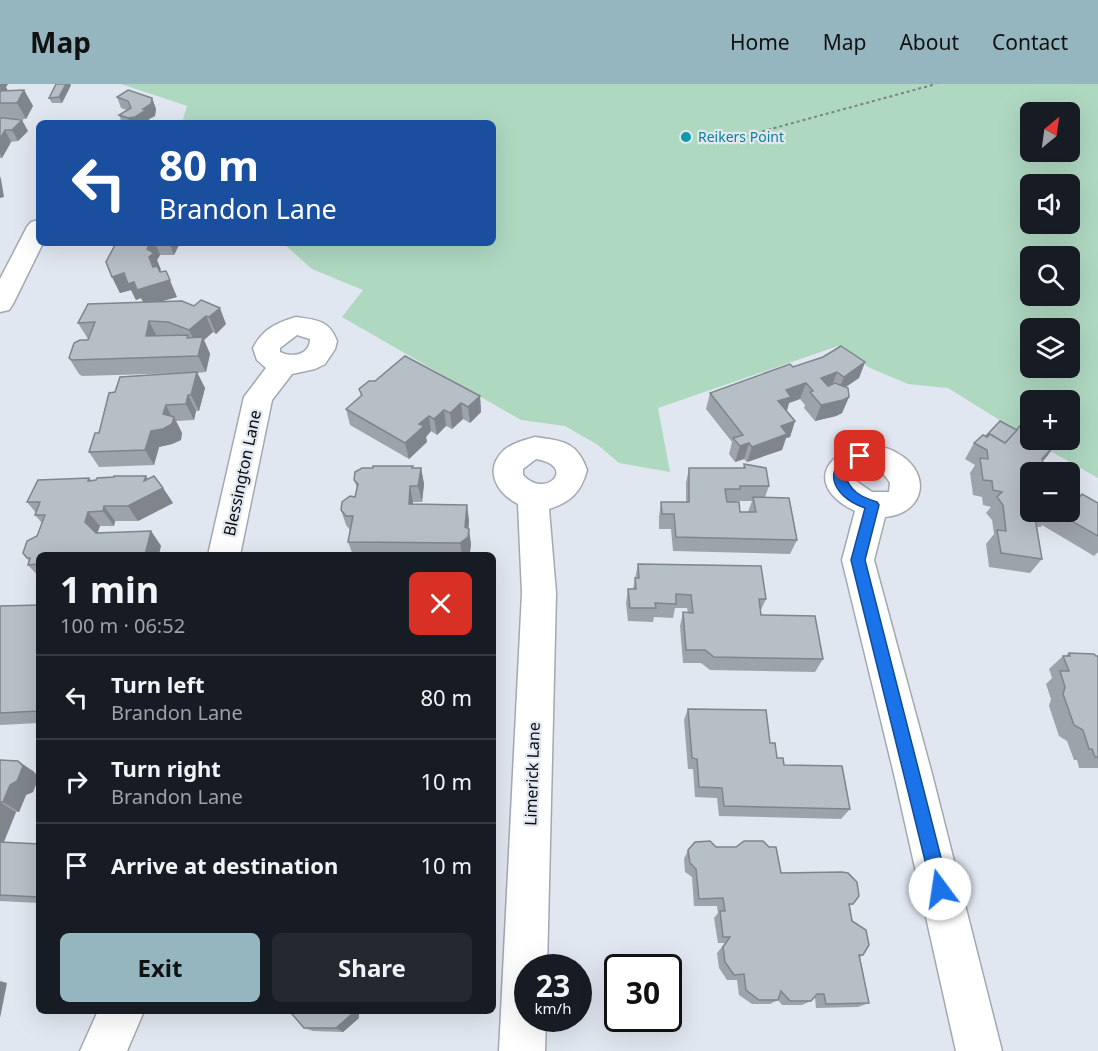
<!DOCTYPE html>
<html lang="en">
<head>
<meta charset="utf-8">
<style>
	:root { --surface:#171b24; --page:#242831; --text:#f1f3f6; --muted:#9ea1a6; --line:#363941; --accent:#95b6be }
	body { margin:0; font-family:"Noto Sans",sans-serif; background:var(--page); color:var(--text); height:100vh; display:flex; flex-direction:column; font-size:22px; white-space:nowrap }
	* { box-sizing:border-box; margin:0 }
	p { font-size:20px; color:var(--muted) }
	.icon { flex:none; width:33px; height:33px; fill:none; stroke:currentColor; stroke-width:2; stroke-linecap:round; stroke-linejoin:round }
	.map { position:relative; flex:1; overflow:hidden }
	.drawer { position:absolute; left:36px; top:468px; width:460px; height:462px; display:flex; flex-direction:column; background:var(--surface); border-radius:9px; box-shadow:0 6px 24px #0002 }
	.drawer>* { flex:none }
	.top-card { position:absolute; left:36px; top:36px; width:460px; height:126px; border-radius:9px; box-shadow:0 6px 24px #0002; background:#1a4fa0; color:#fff; overflow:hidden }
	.needle { width:39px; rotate:29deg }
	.tools { position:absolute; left:1020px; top:18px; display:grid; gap:12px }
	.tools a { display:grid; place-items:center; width:60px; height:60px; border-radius:9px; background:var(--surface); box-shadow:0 6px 24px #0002; font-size:30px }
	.speed { position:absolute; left:514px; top:870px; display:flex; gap:12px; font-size:30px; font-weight:700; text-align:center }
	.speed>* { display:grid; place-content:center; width:78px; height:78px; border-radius:50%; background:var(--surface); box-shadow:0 6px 24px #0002; line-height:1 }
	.speed small { font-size:15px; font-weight:400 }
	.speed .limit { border:3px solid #111; border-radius:9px; background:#fff; color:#111 }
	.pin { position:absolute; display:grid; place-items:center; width:51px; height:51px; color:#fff; margin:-26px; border-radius:12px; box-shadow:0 3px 9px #0006 }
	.me { position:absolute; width:66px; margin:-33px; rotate:346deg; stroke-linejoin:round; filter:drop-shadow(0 0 4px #0008) }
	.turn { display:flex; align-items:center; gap:21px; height:126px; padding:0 24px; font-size:27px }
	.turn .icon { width:78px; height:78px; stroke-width:2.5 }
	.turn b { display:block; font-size:42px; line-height:51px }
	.round { display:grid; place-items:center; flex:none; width:63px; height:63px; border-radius:9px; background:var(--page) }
	.head { display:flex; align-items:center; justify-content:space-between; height:102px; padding:0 24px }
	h1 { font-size:36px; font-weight:700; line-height:45px }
	.button { display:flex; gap:12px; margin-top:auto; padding:12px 24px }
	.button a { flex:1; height:69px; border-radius:9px; background:var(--accent); color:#111; font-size:24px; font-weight:700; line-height:69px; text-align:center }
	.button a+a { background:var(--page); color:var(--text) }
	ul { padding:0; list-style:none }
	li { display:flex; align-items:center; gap:18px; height:84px; padding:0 24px; border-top:2px solid var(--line) }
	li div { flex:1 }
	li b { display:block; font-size:22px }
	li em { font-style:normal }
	header { display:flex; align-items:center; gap:36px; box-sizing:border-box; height:84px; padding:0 30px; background:var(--accent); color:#111 }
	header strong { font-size:28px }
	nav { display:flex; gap:33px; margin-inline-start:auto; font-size:21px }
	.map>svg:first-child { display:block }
</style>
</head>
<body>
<header>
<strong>Map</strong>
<nav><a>Home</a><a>Map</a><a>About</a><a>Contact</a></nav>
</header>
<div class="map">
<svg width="1098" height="967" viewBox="0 0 1098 967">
	<rect width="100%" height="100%" fill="#e0e7f0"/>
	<!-- green -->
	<path fill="#afd8c1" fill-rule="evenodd" d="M121 0H1098V394L1031 356H1070V316H1030V355L948 304 908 300 870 284 838 262 658 324 670 388 619 379 598 361 565 342 521 336 342 233 363 206 312 185 283 159H494V39H182L187 22ZM1030 28H1070V68H1030ZM1030 100H1070V140H1030ZM1030 172H1070V212H1030ZM1030 244H1070V284H1030Z"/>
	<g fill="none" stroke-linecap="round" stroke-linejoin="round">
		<defs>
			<g id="minor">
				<polygon points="39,136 39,159 43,159 13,220 9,226 0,228 0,195 27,143 31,138"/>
				<path d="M296 233C317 236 329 236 337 257L335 265 325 280 315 285 292 290 272 316 240 471H208L244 313 266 284 257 276 253 264C263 245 276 239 296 233ZM297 251 310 255C310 271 293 274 280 268V264Z"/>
				<path d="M535 353C562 357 577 357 587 386 581 408 571 418 549 425L556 509 547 884H528V934H546L545 967H499L522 509 518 420C497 409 483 386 504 366 513 359 524 356 535 353ZM536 375C578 382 546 416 523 391V385Z"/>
				<path d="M860 361C873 361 886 362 897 369 932 388 926 429 885 433L874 476 932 690 1002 967H956L894 690 842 476 855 427C813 407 816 375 860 361ZM864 383C876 384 884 388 890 399L889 408H872L856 397 855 389Z"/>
				<polygon points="98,927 144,927 127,967 80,967"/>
			</g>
		</defs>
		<!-- minor casing -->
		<use href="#minor" stroke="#a2a9b1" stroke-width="3"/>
		<!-- path -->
		<polyline stroke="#7c8187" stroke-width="2" stroke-dasharray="3 3" stroke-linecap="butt" points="697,55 734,55 936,0"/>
		<!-- minor -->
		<use href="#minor" fill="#fff" fill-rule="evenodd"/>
	</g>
	<!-- wall -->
	<g fill="#9da3aa" fill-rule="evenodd">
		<polygon points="0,0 8,0 6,3 7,6 24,6 33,22 26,35 16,35 28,47 18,57 11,58 2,74 0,74"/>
		<polygon points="71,1 62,19 52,19 49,14"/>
		<polygon points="117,13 152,14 156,25 155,32 149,35 150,38 148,39 122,39 119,31 127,26 121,24"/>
		<polygon points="116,159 180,159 174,171 160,171 157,176 161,186 159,187 177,213 159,218 182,217 226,240 216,250 213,248 204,256 210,270 206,288 197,289 205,304 199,327 196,327 194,336 176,337 182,349 181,356 172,360 159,363 154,381 99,383 89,368 99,349 115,308 183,289 82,292 79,290 69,274 88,255 78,239 144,219 141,214 136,216 131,206 120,209 112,193"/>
		<polygon points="865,278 859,294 845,303 849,313 842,329 836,332 815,337 804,324 805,321 800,315 789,319 787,327 795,337 790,353 786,354 782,366 747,378 744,375 735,378 729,370 732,358 706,325 710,309 793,283"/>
		<polygon points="359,305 480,312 481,328 470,339 463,335 452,345 446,342 437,351 431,347 426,353 427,358 409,375 350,341 346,325 361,312"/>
		<polygon points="986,352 1048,371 1043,377 1030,428 1070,428 1078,415 1098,419 1098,468 1094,472 1042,441 1041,443 1037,443 1042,475 1030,489 989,483 986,460 994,450 992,436 986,429 991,423 983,421 982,413 973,411 970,389 975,381 965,375 974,359"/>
		<path d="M744 380 769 402 765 413 797 456 790 470 673 467 671 445H659V433L661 418H686V399L689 384H743ZM736 417H752L748 428H740Z"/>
		<polygon points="413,384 421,384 424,400 422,418 413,418 413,420 469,436 468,445 471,460 470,468 465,471 353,471 348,458 350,446 346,441 341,426 355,413 357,404 354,396"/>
		<polygon points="89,394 91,396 148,395 163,404 173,419 138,437 115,437 114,442 100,442 97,449 151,447 161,462 39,471 39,493 28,481 29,477 27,474 37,452 42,439 35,431 36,429 27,418"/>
		<polygon points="638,480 766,515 760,528 761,531 823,575 815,588 710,586 701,579 683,579 680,542 683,528 688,529 687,524 675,524 673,534 654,533 653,538 628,537 626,519 628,505 633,505"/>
		<polygon points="39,521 39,639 0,641 0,522"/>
		<polygon points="1069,569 1098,572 1098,684 1079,684 1077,676 1074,676 1067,657 1059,652 1049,622 1051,615 1046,600 1052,594 1049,585 1063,572 1065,572"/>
		<polygon points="688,625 770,659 777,674 784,681 850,725 841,735 719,732 717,714 695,713 693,685 688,685 684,636"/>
		<polygon points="0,676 33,687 39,693 33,708 26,711 19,728 16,728 4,758 39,760 39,819 0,817"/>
		<polygon points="716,763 781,789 853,820 849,822 852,837 863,871 860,873 869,919 858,923 816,924 815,914 813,915 811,917 802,921 782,921 778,916 770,920 752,920 739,911 737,896 727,896 719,884 717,869 725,859 718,859 714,834 718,829 717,822 694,822 692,793 685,788 684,775 688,766"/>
		<polygon points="359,934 343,948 313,947 304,944"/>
	</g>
	<!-- shaded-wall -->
	<g fill="#7f858b">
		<polygon points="0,0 8,0 6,3 8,7 4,13 0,5"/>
		<polygon points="66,0 70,0 71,1 62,19 59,13"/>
		<polygon points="24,6 33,22 26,35 17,19"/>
		<polygon points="152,14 156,25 155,32 149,35 150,38 148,39 130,39 128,34 143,25"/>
		<polygon points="22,36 28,47 18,57 12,46"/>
		<polygon points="5,46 11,58 2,74 0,69 0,55"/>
		<polygon points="0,92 1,95 4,113 0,114"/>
		<polygon points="150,159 155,159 160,171 157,176 161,186 157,190 166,187 177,213 145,222 141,214 136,216 131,206 120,209 112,193 153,183 147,165"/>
		<polygon points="169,159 180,159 174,171"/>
		<polygon points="220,224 226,240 216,250 209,233"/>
		<polygon points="206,232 213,248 204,256 210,270 206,288 198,272 197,262 189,246"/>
		<polygon points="149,237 157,253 146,252"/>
		<polygon points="865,278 859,294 837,309 844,293"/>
		<polygon points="197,288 205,304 199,327 191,311"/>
		<polygon points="837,288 831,304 815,310 821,294"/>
		<polygon points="806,299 800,315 789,319 786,329 778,317 786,306"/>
		<polygon points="188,311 196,327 194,336 186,320"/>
		<polygon points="480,312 481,328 470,339 468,323"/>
		<polygon points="849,313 842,329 836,332 815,337 821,321"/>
		<polygon points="461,319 463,335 452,345 450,329"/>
		<polygon points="166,321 173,335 174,333 182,349 181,356 172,360 159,363 154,381 145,366 151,347 163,330"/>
		<polygon points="444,326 446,342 437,351 434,335"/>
		<polygon points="429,332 431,347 426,353 427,358 409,375 405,359 419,340"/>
		<polygon points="795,337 790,353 786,354 782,366 747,378 752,363 781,342"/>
		<polygon points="1059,356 1048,371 1033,388 1042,375"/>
		<polygon points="749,359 744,375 735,378 740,362"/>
		<polygon points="421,384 424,400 422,418 418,402"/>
		<polygon points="146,392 155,407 163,404 173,419 138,437 128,422 144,397"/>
		<polygon points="410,402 413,418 412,435 409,420"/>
		<polygon points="467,421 469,436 468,453 469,445 471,460 470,468 465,471 462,471 460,459 465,443"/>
		<polygon points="104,422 115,437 114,442 103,427"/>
		<polygon points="88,428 100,442 96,453 85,438"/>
		<polygon points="151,447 161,462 159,471 145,471"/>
		<polygon points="18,677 33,687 39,693 33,708 26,711 19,728 3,718"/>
		<polygon points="0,718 16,728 0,767"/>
		<polygon points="0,897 7,899 0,934"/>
		<polygon points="352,927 359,927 359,934 343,948 336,944"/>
	</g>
	<!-- building -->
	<g fill="#b6bec6" stroke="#7f858b" stroke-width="1.5">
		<polygon points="56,0 66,0 59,13 49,14"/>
		<polygon points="24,6 17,19 0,19 0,7"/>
		<polygon points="128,6 152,14 151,20 143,25 146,26 135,33 128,34 119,31 131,24 128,17 117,13"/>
		<polygon points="0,34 4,34 22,36 12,46 5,46 0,55"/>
		<polygon points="116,159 150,159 147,165 154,169 149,173 153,183 157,182 160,188 166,187 170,196 137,206 134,198 128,200 124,189 112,193 106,178"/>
		<polygon points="201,216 220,224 209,233 206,232 189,246 168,238 149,237 146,252 188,251 187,254 203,253 198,272 72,276 69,274 74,259 80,256 88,256 95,238 78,239 88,220 182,217 194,222"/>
		<polygon points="841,262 865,278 844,293 837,288 821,294 828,302 835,299 848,304 849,313 843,316 821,321 810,308 813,307 806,299 786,306 791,313 778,317 795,337 781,342 787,350 752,363 749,359 740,362 733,354 743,351 710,309 790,280 793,283 823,273"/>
		<polygon points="405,272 480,312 468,323 461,319 450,329 444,326 434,335 429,332 419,340 424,342 405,359 346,325 362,311 359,305 369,297 375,297"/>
		<polygon points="197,288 191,311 188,311 186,320 166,321 163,330 174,333 172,340 163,345 151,347 145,366 89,368 95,349 99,349 109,309 115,308 120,293"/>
		<polygon points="1025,336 1030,340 1030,356 1059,356 1042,375 1045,388 1030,388 1030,428 1034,428 1042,475 1001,469 997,446 1006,447 1003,421 997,413 1002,408 993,406 992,397 983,396 980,374 988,375 987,366 974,359 983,351 987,353 990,350 1005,359"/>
		<polygon points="1000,337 1017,346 1005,359 990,350 987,353 986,352"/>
		<polygon points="744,380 766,384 769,402 740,402 740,405 725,405 727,418 739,418 740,428 756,428 753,413 789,414 797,456 676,453 674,430 662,430 661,418 689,418 689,384 745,384"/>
		<polygon points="373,382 413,382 412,384 421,384 418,402 410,402 409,420 467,421 465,443 469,445 468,453 460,459 348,458 353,432 346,432 341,426 342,418 350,412 355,413 358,400 354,396 355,388 362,384 373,384"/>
		<polygon points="114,392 146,392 144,397 154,392 163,404 128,422 104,422 103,427 88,428 85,438 96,449 151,447 145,471 39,471 39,480 28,481 30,474 27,474 23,469 27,457 37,452 45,431 35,431 40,418 27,418 38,396 89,394 88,397 96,396 97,394 114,393"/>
		<polygon points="1070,410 1078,415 1082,410 1098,419 1098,452 1056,428 1070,428"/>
		<polygon points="638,480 761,482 766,515 759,515 761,531 815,532 823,575 714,573 705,566 686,566 683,528 693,529 691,511 676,510 676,520 655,519 656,524 630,524 628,505 636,505 635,494 639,494"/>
		<polygon points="39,521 39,627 0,629 0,522"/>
		<polygon points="1069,569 1094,570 1096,572 1098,572 1098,673 1095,673 1092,665 1089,665 1083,646 1074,641 1063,610 1065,603 1060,587 1069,587 1063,572 1070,572"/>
		<polygon points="688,625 766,626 770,659 775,659 777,674 783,674 784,681 842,682 850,725 724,722 722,704 699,703 697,675 692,674"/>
		<polygon points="0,676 18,677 23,682 17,697 10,701 3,718 0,718"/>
		<polygon points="710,757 716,763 736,763 744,757 763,757 769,763 776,763 781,789 842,788 848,789 857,798 859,812 853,820 849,820 852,837 866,846 869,861 863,871 859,871 869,919 826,920 824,910 817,910 811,917 790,917 781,907 778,916 759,916 746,906 744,890 734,891 725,878 723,863 730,853 723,853 720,827 725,827 723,814 699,815 696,785 690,779 688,766 695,758"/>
		<polygon points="0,758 39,760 39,813 0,811"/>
		<polygon points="293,927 352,927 352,930 336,944 304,944 292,930"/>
	</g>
	<!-- route -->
	<path fill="#1a73e8" stroke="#114b97" stroke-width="1.5" d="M860 367 866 372 864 375 854 379 845 390C849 407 861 413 877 418L879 421 865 476 949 805 946 811 940 814 934 811 932 805 851 476 865 424C830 412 819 380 860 367Z"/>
	<!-- markers -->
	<circle fill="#0f9aa8" stroke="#e0e7f0" stroke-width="2" cx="686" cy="53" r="6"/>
	<g text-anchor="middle" stroke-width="4.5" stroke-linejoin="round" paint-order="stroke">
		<!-- far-culture labels -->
		<g font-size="14" fill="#0d838f" stroke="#e0e7f0" text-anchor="start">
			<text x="698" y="58">Reikers Point</text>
		</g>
		<!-- street labels -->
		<g font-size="16" fill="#090c0e" stroke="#e0e7f0">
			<text transform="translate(242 389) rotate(-78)" y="6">Blessington Lane</text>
			<text transform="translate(532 690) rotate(-88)" y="6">Limerick Lane</text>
		</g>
	</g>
</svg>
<div class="tools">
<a><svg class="needle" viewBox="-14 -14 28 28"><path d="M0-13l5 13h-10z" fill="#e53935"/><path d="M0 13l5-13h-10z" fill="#9ea1a6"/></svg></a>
<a><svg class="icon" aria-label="sound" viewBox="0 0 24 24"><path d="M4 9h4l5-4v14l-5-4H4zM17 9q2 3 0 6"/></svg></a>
<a><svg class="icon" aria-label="search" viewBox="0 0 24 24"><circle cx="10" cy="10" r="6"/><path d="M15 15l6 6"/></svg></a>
<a><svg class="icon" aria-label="layers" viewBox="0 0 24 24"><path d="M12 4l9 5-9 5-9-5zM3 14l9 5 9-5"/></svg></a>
<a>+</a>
<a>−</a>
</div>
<div class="speed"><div>23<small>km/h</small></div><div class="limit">30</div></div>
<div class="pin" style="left:860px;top:372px;background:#d93025"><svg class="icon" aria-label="arrive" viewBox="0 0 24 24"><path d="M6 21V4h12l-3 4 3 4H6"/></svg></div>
<svg class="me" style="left:940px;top:805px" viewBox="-20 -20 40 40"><circle r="19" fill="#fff"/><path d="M0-13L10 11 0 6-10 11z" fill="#1a73e8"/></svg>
<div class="top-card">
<div class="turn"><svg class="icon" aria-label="left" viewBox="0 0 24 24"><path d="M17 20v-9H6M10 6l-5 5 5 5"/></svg><div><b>80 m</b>Brandon Lane</div></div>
</div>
<section class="drawer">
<div class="head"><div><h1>1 min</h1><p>100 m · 06:52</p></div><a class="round" style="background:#d93025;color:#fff"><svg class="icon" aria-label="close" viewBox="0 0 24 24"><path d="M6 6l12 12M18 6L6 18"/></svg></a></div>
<ul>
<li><svg class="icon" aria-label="left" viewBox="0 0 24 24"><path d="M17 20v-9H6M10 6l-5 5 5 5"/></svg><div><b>Turn left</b><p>Brandon Lane</p></div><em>80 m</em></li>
<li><svg class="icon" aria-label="right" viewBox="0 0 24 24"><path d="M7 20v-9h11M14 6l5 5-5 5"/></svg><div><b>Turn right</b><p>Brandon Lane</p></div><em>10 m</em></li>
<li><svg class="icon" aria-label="arrive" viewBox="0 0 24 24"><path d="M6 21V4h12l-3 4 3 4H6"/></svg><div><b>Arrive at destination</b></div><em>10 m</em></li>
</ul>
<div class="button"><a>Exit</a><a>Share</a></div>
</section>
</div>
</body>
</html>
